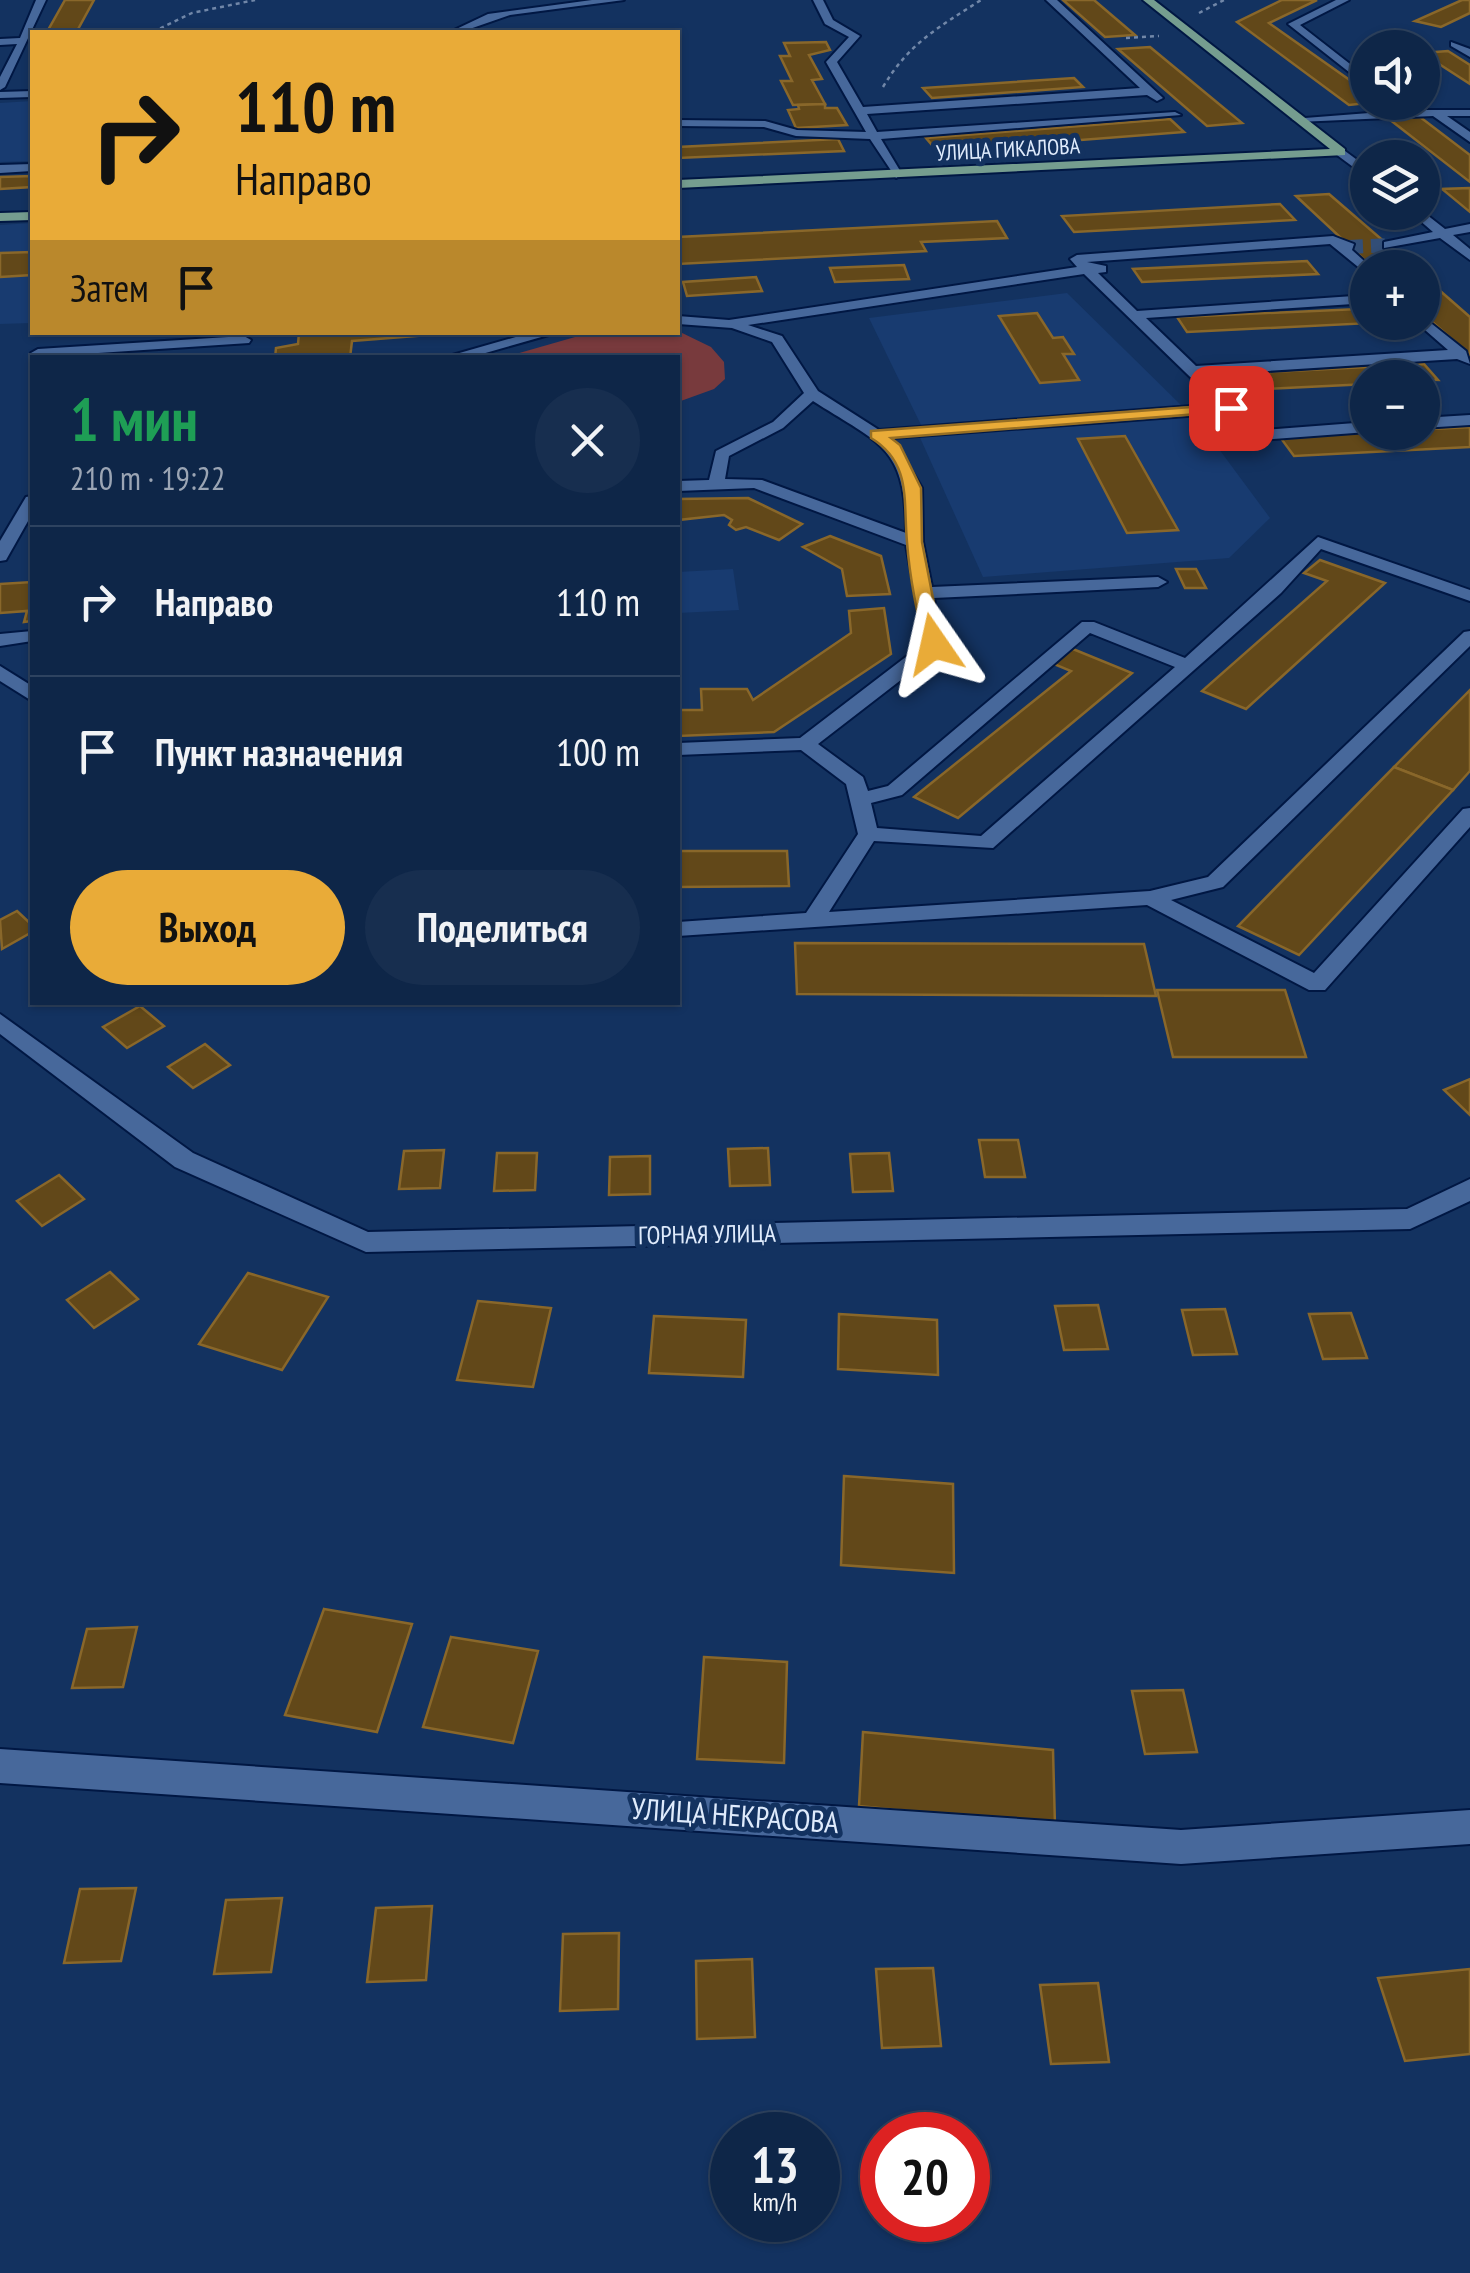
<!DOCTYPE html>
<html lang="ru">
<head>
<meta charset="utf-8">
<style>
	:root { --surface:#0e2648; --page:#172e4f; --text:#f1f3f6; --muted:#9ba5b4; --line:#2e4360; --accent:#e9ab38 }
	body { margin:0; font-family:"PT Sans Narrow",sans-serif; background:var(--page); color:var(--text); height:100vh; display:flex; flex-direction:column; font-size:38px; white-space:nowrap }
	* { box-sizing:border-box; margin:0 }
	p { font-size:32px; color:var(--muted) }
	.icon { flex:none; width:55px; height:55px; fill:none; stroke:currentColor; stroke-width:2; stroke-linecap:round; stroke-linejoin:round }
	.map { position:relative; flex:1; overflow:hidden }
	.side { position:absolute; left:30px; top:355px; width:650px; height:650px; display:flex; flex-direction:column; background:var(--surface); border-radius:0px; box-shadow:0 2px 8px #0004,0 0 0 2px var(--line) }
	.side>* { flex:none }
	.hud { position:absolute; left:30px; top:30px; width:650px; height:305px; border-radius:0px; box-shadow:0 2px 8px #0004,0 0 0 2px var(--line); background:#e9ab38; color:#111; overflow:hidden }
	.buttons { position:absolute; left:1350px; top:30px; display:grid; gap:20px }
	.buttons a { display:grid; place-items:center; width:90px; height:90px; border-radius:50%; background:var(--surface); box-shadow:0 2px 8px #0004,0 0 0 2px var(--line); font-size:50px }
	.speed { position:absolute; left:710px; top:2112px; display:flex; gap:20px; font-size:50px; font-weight:700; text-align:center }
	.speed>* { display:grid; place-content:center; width:130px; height:130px; border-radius:50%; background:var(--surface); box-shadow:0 2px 8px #0004,0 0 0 2px var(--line); line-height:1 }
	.speed small { font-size:25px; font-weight:400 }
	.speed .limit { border:15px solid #d22; background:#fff; color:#111 }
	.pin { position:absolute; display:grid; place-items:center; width:85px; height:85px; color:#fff; margin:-42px; border-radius:20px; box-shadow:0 5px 15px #0006 }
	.me { position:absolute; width:110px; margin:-55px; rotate:349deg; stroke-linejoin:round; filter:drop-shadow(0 0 8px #0008) }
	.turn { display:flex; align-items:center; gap:35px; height:210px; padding:0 40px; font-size:45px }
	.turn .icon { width:130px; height:130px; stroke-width:2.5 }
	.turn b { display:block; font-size:70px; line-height:85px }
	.then { display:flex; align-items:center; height:95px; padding:0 40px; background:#0003; gap:20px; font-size:38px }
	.round { display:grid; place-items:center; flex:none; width:105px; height:105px; border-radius:52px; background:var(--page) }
	.summary { display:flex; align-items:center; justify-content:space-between; height:170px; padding:0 40px }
	h1 { font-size:60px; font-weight:700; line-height:75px; color:#1e9e55 }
	.button { display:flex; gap:20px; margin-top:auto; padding:20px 40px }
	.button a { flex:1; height:115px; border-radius:60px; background:var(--accent); color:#111; font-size:40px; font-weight:700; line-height:115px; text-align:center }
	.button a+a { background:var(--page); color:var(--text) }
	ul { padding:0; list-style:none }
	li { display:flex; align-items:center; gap:30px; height:150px; padding:0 40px; border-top:2px solid var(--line) }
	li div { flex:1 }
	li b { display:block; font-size:38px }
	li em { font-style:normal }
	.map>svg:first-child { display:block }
</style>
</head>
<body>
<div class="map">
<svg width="1470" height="2273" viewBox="0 0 1470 2273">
	<rect width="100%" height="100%" fill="#133260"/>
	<!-- built -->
	<g fill="#183b70">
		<polygon points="32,101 32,161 0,162 0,103"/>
		<polygon points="32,223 32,323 0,324 0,225"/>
		<polygon points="1067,293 1185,409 923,429 869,318"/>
		<polygon points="1193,414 1270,518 1229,558 983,577 917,431"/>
		<polygon points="733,569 739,610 678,613 678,572"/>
	</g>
	<!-- green -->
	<polygon fill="#783a3d" points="678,331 711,347 724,362 725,379 714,389 678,402 678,358 505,357 589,333"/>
	<!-- building -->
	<g fill="#624819" stroke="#89672a" stroke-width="2.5">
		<polygon points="65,0 94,0 77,31 47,32"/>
		<polygon points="1063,0 1094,0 1135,35 1105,37"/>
		<polygon points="1282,0 1317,0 1269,23 1368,93 1368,102 1377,102 1349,105 1237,22"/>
		<polygon points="1462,0 1470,0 1470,13 1441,27 1415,21"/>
		<polygon points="826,42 830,50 809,55 822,79 812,80 825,104 793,105 781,81 792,81 780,56 790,56 784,43"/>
		<polygon points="1150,47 1242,123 1207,126 1118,49"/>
		<polygon points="1448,51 1470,65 1470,84 1422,53"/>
		<polygon points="1074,78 1083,87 932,98 923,88"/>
		<polygon points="825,104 825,108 837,108 847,125 796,128 788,110 799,109 798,105"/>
		<polygon points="1420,117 1470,155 1470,182 1389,119"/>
		<polygon points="1170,119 1184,132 937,151 926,138"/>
		<polygon points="838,139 844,151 678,158 678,147"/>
		<polygon points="32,176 32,187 0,189 0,177"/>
		<polygon points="1470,188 1470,212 1442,189"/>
		<polygon points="1329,194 1409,263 1371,266 1296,196"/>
		<polygon points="1280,204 1295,220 1074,232 1062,216"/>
		<polygon points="997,221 1007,238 921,242 926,251 678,264 678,237"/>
		<polygon points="32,252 32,275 0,277 0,253"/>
		<polygon points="1307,261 1318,274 1142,282 1133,269"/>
		<polygon points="904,265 909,279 835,282 830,268"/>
		<polygon points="1422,275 1470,317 1470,355 1422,313"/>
		<polygon points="756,277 762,291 687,296 683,282"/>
		<polygon points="1359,309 1372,323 1187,332 1177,317"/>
		<polygon points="1037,313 1053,338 1063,337 1074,354 1063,354 1079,380 1040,383 999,316"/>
		<polygon points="299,332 467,332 352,341 350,358 275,358 276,348 298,344"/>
		<polygon points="1424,364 1438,380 1368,378 1368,384 1245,390 1233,374"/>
		<polygon points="1470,427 1470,447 1294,456 1280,437"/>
		<polygon points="1125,436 1178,530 1127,533 1078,439"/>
		<polygon points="748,498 802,524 779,540 746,527 736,530 729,525 732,520 724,515 678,520 678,499"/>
		<polygon points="830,536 881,556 890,594 847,596 842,569 803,547"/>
		<polygon points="1320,560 1385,583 1246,709 1202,691 1327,581 1304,573"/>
		<polygon points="1176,569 1196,569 1206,588 1185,588"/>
		<polygon points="32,582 32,621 24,622 27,611 0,613 0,584"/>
		<polygon points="884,608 891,654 774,732 678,736 678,710 702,710 701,689 747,689 753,700 851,633 849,611"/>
		<polygon points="1068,647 1132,673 958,818 914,797 1071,671 1049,662"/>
		<polygon points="1470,690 1470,771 1453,790 1394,767"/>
		<polygon points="1394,767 1453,790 1299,955 1238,926"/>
		<polygon points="678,851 787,851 789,886 678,887"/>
		<polygon points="17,911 32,925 32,932 2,949 0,920"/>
		<polygon points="795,943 1144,944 1156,996 797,994"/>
		<polygon points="1157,990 1285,990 1306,1057 1173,1057"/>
		<polygon points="140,1006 164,1026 127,1048 103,1027"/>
		<polygon points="205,1044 230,1065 193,1088 168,1067"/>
		<polygon points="1470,1079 1470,1115 1444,1090"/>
		<polygon points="979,1140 1018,1140 1025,1177 985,1177"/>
		<polygon points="768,1148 770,1185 730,1186 728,1149"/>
		<polygon points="444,1150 440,1188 399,1189 404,1151"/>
		<polygon points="497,1153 537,1153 535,1190 494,1191"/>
		<polygon points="889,1153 893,1191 853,1192 850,1154"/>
		<polygon points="650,1156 650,1194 609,1195 610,1157"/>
		<polygon points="59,1175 84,1199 42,1226 17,1201"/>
		<polygon points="110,1272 138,1299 94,1328 67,1300"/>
		<polygon points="248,1273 328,1297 282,1370 199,1344"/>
		<polygon points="478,1301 551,1308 533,1387 457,1380"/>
		<polygon points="1098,1305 1108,1349 1064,1350 1055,1306"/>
		<polygon points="1225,1309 1237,1354 1193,1355 1182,1310"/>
		<polygon points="1351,1313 1367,1358 1323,1359 1309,1314"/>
		<polygon points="839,1314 937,1320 938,1375 838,1369"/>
		<polygon points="654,1316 746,1320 743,1377 649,1373"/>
		<polygon points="844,1476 953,1484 954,1573 841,1565"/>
		<polygon points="324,1609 412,1624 377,1732 285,1715"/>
		<polygon points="137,1627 123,1687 72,1688 87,1629"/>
		<polygon points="451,1637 538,1651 513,1743 423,1727"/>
		<polygon points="704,1657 787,1662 784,1763 697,1759"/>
		<polygon points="1183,1690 1197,1752 1145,1754 1132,1691"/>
		<polygon points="863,1732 1053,1750 1055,1826 859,1806"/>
		<polygon points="136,1888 121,1961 64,1963 80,1889"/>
		<polygon points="282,1898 271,1972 214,1974 226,1900"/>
		<polygon points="432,1906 426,1980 367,1982 376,1908"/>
		<polygon points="619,1933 618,2009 560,2011 563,1934"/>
		<polygon points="752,1959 755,2037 697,2039 696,1961"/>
		<polygon points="933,1968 941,2046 882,2048 876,1969"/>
		<polygon points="1470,1969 1470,2054 1405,2061 1378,1978"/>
		<polygon points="1098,1983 1109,2062 1051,2064 1040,1985"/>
	</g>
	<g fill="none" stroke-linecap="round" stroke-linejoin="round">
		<!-- minor-tunnel -->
		<polyline stroke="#324e77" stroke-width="14" stroke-dasharray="14 8" stroke-linecap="butt" points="1349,247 1389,245"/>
		<defs>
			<g id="minor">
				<polygon points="36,0 46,0 5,87 0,90 0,77 17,44 0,45 0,39 20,38"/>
				<polygon points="592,0 624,0 510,15 461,32 450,32 488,14"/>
				<polygon points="813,0 823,0 833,20 860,36 837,62 863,107 1140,88 1046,0 1057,0 1163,98 1157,101 1147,95 867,114 877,132 1175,112 1181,115 881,139 902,174 896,178 870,139 796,136 764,127 678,126 678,120 765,121 797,130 866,132 826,62 849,37 825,24"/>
				<polygon points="1336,0 1349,0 1300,25 1368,78 1368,87 1288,24"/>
				<polygon points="1451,42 1470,49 1470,57 1451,46"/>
				<polygon points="32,91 32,97 0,98 0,92"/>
				<polygon points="1386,102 1398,102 1408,110 1470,110 1470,116 1447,116 1470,132 1470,142 1433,116 1298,122 1292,119 1395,111"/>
				<polygon points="1341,148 1368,168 1368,178 1337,155"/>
				<polygon points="32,164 32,171 0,173 0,165"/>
				<polygon points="1422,211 1445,229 1470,224 1470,232 1453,235 1470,249 1470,260 1440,238 1384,248 1384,242 1433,232 1410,212"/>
				<path d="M1333 236 1354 244 1352 250 1372 268H1368V275L1330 244 1087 262 1106 266V272L1098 273 1137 311 1368 295V303L1146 318 1196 366 1448 350 1417 323 1422 322V316L1466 351 1470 364 1457 359 1205 375 1263 430 1368 422V432L1259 440 1227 413 892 438 922 488 923 542 932 587 1158 577 1167 582 1158 587 934 598 943 645 941 649 818 744 863 777 868 791 888 786 1082 622H1094L1185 658 1318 537 1470 590V601L1321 549 1281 593 993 848 874 841 829 912 1150 891 1208 877 1464 632 1470 631V646L1223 887 1171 900 1314 973 1463 809 1470 808V827L1325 990H1309L1147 905 678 936V922L806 913 858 834 846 784 801 750 678 755V743L800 738 924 643 906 545 754 488 678 491V481L709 480 716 451 773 422 804 393 772 342 732 328 678 324V316L729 320 1077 267 1070 259 1077 255ZM1084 274 1218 404 879 430 818 391 782 336 748 325ZM813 401C880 444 906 446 906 533L762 480 725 479 729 456 783 428ZM1090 633 1175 667 981 836 877 828 871 803 902 795Z"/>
				<polygon points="533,332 559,332 468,358 442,358"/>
				<polygon points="244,336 251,340 249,343 38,357 31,353 38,349"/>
				<polygon points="1470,415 1470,425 1422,428 1422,418"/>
				<polygon points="32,496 32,514 6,560 0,561 0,541 26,497"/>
				<polygon points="32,631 32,641 0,646 0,634"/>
				<polygon points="0,666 32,686 32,701 0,681"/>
				<polygon points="0,1014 193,1153 368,1232 1407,1209 1470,1179 1470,1201 1410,1229 366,1252 175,1167 0,1034"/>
				<polygon points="0,1749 1181,1830 1470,1810 1470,1844 1181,1864 0,1783"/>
			</g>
			<g id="major">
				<polygon points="1143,0 1154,0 1345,149 1345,155 678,188 678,180 1330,149"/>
				<polygon points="32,212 32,220 0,221 0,213"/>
			</g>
		</defs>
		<!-- minor casing -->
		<use href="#minor" stroke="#001743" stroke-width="4"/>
		<!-- major casing -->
		<use href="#major" stroke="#001743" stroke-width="4"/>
		<!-- path -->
		<g stroke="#7187a8" stroke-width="2.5" stroke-dasharray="4 4" stroke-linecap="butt">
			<polyline points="1199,13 1224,0"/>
			<polyline points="153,32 192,13 255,0"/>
			<polyline points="1126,38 1159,36"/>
			<path d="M883 87C909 43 939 27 981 0"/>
		</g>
		<!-- minor -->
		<use href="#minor" fill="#47689b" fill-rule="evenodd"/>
		<!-- major -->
		<use href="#major" fill="#759d8f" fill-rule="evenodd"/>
	</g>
	<!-- route -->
	<path fill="#e9ab38" stroke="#976f24" stroke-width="2.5" d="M1231 404 1236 405V411L891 438 900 445 921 488 922 542 942 644 928 648C917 622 909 570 907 542 903 501 912 463 871 438V431Z"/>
	<g text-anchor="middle" stroke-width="10" stroke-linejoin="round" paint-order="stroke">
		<!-- far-street labels -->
		<g font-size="22" fill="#dfebfc" stroke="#133260">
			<text transform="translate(1008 149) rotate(-3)" y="8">УЛИЦА ГИКАЛОВА</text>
		</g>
		<!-- street labels -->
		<g font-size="25" fill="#dfebfc" stroke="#133260">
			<text transform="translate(707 1234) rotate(-1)" y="9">ГОРНАЯ УЛИЦА</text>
		</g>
		<!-- near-street labels -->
		<g font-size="30" fill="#dfebfc" stroke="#133260">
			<text transform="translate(735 1816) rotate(4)" y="10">УЛИЦА НЕКРАСОВА</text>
		</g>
	</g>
</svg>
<div class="buttons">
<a><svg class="icon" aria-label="sound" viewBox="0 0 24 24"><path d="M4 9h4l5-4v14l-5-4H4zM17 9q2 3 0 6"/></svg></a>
<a><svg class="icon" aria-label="layers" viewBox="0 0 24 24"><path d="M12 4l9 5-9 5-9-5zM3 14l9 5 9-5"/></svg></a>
<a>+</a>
<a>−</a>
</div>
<div class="speed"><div>13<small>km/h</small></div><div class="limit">20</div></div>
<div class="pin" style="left:1231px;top:408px;background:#d93025"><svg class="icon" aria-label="arrive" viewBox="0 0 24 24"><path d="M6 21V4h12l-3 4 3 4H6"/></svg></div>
<svg class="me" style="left:934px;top:644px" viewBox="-20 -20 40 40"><path d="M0-17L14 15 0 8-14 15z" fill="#e9ab38" stroke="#fff" stroke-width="4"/></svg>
<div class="hud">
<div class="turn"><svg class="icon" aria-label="right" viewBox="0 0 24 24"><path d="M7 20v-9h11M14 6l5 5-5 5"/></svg><div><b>110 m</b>Направо</div></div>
<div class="then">Затем<svg class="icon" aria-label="arrive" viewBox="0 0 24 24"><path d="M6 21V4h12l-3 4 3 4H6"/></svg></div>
</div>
<section class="side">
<div class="summary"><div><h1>1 мин</h1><p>210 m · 19:22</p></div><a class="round"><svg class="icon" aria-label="close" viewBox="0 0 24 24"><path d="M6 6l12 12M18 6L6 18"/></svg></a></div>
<ul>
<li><svg class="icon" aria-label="right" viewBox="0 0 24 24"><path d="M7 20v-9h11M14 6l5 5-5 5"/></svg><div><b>Направо</b></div><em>110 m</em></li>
<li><svg class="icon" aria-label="arrive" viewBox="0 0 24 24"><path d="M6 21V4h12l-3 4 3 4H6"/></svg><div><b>Пункт назначения</b></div><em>100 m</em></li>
</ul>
<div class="button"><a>Выход</a><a>Поделиться</a></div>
</section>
</div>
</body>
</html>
